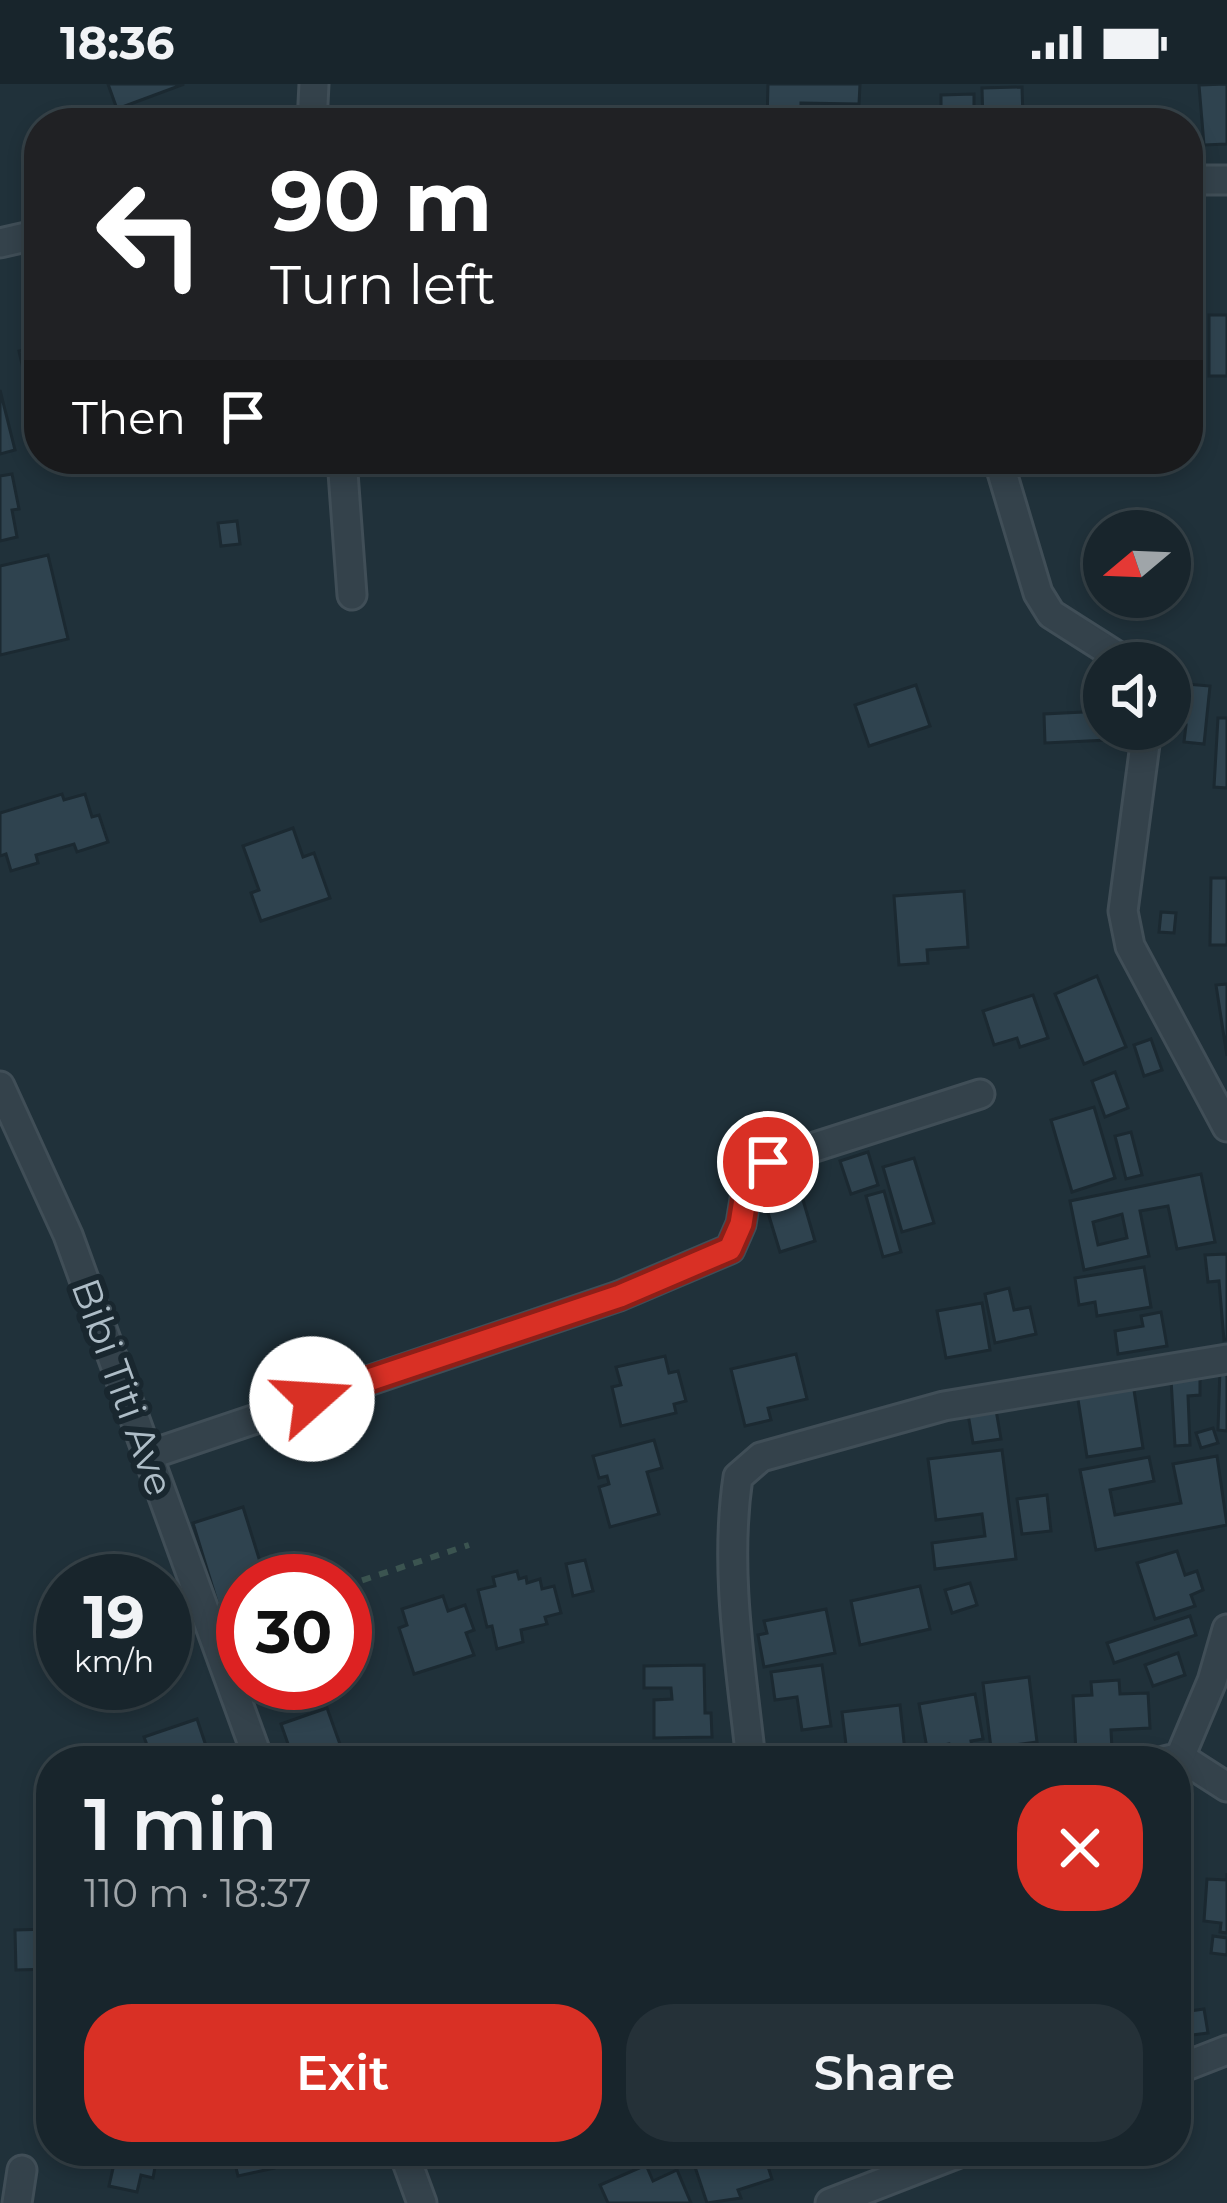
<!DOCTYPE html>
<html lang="en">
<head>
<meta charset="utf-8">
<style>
	:root { --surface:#18252c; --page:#253138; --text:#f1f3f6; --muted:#9fa5a9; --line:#364248; --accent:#d93025 }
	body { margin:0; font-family:Montserrat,sans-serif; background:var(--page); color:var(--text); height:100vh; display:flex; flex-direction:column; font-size:45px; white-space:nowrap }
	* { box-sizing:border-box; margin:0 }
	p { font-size:39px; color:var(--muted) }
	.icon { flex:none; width:66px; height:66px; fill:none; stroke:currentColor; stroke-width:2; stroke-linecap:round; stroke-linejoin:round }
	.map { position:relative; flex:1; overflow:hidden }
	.panel { position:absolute; left:36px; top:1662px; width:1155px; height:420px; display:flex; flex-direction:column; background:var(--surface); border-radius:48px; box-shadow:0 6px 18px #0003,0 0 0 3px var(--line) }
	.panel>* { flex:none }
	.hud { position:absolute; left:24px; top:24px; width:1179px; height:366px; border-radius:48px; box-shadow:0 6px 18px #0003,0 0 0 3px var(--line); background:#202124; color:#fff; overflow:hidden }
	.needle { width:78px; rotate:251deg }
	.buttons { position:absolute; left:1083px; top:426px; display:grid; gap:24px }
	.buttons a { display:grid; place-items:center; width:108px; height:108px; border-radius:50%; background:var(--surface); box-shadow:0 6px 18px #0003,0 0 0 3px var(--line); font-size:60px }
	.speed { position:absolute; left:36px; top:1470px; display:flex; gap:24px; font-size:60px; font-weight:700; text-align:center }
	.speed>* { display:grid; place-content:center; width:156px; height:156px; border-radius:50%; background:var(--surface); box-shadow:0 6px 18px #0003,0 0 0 3px var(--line); line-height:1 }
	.speed small { font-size:30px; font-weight:400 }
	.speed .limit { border:18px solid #d22; background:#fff; color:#111 }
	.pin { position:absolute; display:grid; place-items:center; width:102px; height:102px; color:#fff; margin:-51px; border:6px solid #fff; border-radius:50%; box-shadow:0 3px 12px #0007 }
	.me { position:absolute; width:132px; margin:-66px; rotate:71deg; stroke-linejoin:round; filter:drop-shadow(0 0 9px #0008) }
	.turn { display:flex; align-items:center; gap:42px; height:252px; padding:0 48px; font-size:54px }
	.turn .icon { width:156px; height:156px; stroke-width:2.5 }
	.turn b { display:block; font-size:84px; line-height:102px }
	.then { display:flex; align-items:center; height:114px; padding:0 48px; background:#0003; gap:24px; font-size:45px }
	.round { display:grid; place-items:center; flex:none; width:126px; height:126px; border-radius:48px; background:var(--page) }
	.headline { display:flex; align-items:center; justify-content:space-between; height:204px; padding:0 48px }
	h1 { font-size:72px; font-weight:600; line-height:90px }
	.action { display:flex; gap:24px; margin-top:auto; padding:24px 48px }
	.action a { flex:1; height:138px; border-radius:48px; background:var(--accent); color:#fff; font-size:48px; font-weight:600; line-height:138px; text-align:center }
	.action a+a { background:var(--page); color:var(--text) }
	.status { display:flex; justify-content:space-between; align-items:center; height:84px; padding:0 60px; background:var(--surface); direction:ltr }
	.status svg { height:33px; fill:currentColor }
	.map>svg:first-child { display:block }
</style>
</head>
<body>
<div class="status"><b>18:36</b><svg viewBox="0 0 49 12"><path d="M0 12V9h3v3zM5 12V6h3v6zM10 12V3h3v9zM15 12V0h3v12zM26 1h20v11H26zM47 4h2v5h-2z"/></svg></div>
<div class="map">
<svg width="1227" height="2119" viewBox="0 0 1227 2119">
	<rect width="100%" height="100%" fill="#20313a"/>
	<!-- building -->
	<g fill="#2f434f" stroke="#1b2931" stroke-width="3" fill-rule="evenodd">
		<polygon points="108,0 184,0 117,25"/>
		<polygon points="768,0 860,0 859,20 801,19 801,28 858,29 857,39 767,39"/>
		<polygon points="1227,0 1227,60 1204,61 1199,1"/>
		<polygon points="1022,3 1023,34 1015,35 1015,39 983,39 982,4"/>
		<polygon points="974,10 974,37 941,38 941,11"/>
		<rect x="1209" y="231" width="18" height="61"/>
		<polygon points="39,262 39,308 29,310 19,267"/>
		<polygon points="0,306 15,366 0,370"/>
		<polygon points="227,375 259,375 260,381 230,387"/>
		<polygon points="12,390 19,425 12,426 17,453 0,457 0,392"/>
		<polygon points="237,437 240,460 221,462 218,439"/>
		<polygon points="48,471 68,555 0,571 0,482"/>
		<polygon points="1186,600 1210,602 1204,660 1184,658 1186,641 1171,640 1172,620 1184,622"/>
		<polygon points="916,601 930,642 869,662 855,621"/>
		<polygon points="1104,627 1108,656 1045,659 1044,630"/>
		<polygon points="1218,634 1227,634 1227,704 1214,703"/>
		<polygon points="62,710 64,716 85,710 92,733 99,731 108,758 77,768 74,760 36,771 38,779 11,787 6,770 0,772 0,729"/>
		<polygon points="293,744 303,773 314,769 330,814 261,837 251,809 259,806 243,762"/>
		<polygon points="1211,794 1227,794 1227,861 1210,861"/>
		<polygon points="964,807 968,863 927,866 928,879 899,881 894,812"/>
		<polygon points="1161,828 1176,829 1174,849 1159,848"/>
		<polygon points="1097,892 1126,963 1084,980 1055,910"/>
		<polygon points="1227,900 1227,972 1216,901"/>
		<polygon points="1033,911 1048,954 1020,963 1017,954 994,961 983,927"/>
		<polygon points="1151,955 1162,986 1144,992 1134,961"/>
		<polygon points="1115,988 1128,1024 1105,1033 1092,997"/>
		<polygon points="1094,1023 1115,1094 1072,1108 1051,1036"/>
		<polygon points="1131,1048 1142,1091 1126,1095 1115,1052"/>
		<polygon points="868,1068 878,1101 851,1110 840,1077"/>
		<polygon points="914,1074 934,1139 902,1148 883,1083"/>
		<path d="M1201 1090 1215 1158 1177 1165 1168 1122 1140 1127 1149 1172 1084 1186 1070 1117ZM1122 1130 1127 1154 1098 1161 1093 1138Z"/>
		<polygon points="798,1099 815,1157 780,1168 762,1109"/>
		<polygon points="884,1107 901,1168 883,1173 866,1112"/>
		<polygon points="1227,1170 1227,1255 1224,1256 1219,1197 1208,1198 1205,1171"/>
		<polygon points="1144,1183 1151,1223 1097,1232 1095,1218 1079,1221 1075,1194"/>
		<polygon points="1009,1204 1014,1226 1030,1223 1036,1250 995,1259 985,1210"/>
		<polygon points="982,1219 990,1266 946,1274 937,1227"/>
		<polygon points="1161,1228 1167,1262 1118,1270 1115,1247 1143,1242 1141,1232"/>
		<polygon points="796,1270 807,1315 768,1324 771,1336 745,1342 731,1285"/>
		<polygon points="665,1272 669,1289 678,1287 686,1317 674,1320 676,1329 621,1342 612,1303 621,1301 616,1283"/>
		<polygon points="1220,1285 1227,1285 1227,1347 1218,1346"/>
		<polygon points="1200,1293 1200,1311 1188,1312 1190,1361 1175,1362 1171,1295"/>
		<polygon points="1133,1300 1143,1364 1087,1373 1077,1309"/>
		<polygon points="996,1326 1001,1355 973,1359 968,1330"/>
		<polygon points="1213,1344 1218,1359 1201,1364 1196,1349"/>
		<polygon points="654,1356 662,1384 647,1388 659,1430 610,1443 599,1403 609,1400 607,1392 599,1394 593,1372"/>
		<polygon points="1002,1366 1016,1475 935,1485 932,1459 985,1452 982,1430 936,1436 928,1375"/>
		<polygon points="1217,1372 1227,1441 1096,1466 1080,1386 1149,1373 1154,1397 1110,1406 1115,1431 1181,1419 1173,1380"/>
		<polygon points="1047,1411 1051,1447 1022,1450 1017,1415"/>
		<polygon points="243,1423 266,1497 243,1497 243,1517 219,1524 193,1439"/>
		<polygon points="1177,1467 1185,1491 1197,1487 1203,1506 1191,1511 1195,1522 1155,1535 1137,1479"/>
		<polygon points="585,1476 593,1507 573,1512 566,1480"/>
		<polygon points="517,1487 519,1495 526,1493 527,1499 540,1495 542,1505 554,1502 561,1529 545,1533 547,1540 521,1546 523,1558 497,1565 492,1542 487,1543 478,1506 495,1502 493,1493"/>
		<polygon points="970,1499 977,1521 952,1529 945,1506"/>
		<polygon points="920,1502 930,1545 860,1561 851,1517"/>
		<polygon points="443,1512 448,1527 465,1521 474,1546 466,1549 474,1571 414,1590 399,1544 407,1541 402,1525"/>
		<polygon points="826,1525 835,1569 764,1583 758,1551 767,1549 764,1537"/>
		<polygon points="1190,1532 1196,1551 1114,1579 1107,1559"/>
		<polygon points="1178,1569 1185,1591 1153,1602 1145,1581"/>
		<polygon points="704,1581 705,1629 711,1629 712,1653 654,1654 654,1616 672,1615 671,1604 644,1604 644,1582"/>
		<polygon points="822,1581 831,1642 802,1646 797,1613 775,1616 771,1588"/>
		<polygon points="1029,1593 1037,1658 991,1664 983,1599"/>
		<polygon points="1119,1596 1120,1610 1148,1609 1150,1644 1111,1646 1112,1666 1076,1668 1073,1612 1092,1611 1091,1598"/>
		<polygon points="975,1610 983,1655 971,1657 974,1675 953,1677 949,1660 927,1664 919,1620"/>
		<polygon points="900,1621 906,1677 848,1677 842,1628"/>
		<polygon points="327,1624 346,1677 294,1677 281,1640"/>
		<polygon points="197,1635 211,1677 153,1677 144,1653"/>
		<polygon points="1227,1789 1227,1849 1220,1848 1221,1839 1204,1837 1207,1795 1227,1796"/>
		<polygon points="51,1845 51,1885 16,1886 15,1846"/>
		<polygon points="1213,1852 1227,1854 1227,1871 1211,1869"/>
		<polygon points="1204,1925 1208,1949 1176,1953 1176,1929"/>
		<polygon points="41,2013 51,2014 51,2038 39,2037"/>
		<polygon points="117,2067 157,2072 153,2094 141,2091 137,2108 109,2102"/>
		<polygon points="232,2067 270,2067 274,2084 238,2092"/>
		<polygon points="722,2067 763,2067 772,2095 738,2106 741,2114 707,2119 693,2077"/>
		<polygon points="646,2081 653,2097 677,2086 691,2119 608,2119 600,2101"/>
	</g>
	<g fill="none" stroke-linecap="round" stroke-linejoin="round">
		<defs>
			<g id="minor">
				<polyline points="312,39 314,0"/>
				<polyline points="1188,96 1227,96"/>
				<polyline points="0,159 39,150"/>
				<polyline points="342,375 352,511"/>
				<polyline points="998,375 1038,509 1051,530 1128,579"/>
				<polyline points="1147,645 1123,827 1130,862 1227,1043"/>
				<polyline points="0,1002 68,1151 259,1677"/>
				<polyline points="149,1371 619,1212 730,1165 741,1140 746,1109 768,1078 980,1010"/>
				<polyline points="1180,1673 1227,1703"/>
				<path d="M751 1677C741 1583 724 1487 738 1393L761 1373 944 1322 1227 1275"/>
				<polyline points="1164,1677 1180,1673 1212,1597 1227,1545"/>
				<polyline points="1176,1986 1227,1966"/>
				<polyline points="403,2067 422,2119"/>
				<polyline points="17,2119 22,2086"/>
				<polyline points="830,2119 964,2067"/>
			</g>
		</defs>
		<!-- minor casing -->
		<use href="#minor" stroke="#404e57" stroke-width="33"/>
		<!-- path -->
		<polyline stroke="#3b5450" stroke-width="6" stroke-dasharray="9 9" stroke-linecap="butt" points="345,1502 469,1461"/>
		<!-- minor -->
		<use href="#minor" stroke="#34424b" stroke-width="27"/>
	</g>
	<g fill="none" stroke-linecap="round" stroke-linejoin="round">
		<defs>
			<polyline id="route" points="312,1315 620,1212 730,1165 741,1140 746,1109 768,1078"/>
		</defs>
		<!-- route casing -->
		<use href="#route" stroke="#8d1f18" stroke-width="30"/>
		<!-- route -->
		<use href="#route" stroke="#d93025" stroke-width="21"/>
	</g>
	<g text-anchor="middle" stroke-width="12" stroke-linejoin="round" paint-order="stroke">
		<!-- street labels -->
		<g font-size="39" fill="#aebdc7" stroke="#19272f">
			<text transform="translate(123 1303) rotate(70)" y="14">Bibi Titi Ave</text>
		</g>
	</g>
</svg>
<div class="buttons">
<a><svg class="needle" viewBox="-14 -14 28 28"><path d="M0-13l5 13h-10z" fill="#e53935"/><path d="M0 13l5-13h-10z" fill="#9fa5a9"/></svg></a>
<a><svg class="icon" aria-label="sound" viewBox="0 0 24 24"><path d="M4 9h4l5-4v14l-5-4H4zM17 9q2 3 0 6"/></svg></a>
</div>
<div class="speed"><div>19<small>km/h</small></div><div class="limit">30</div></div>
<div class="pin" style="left:768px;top:1078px;background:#d93025"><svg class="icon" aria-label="arrive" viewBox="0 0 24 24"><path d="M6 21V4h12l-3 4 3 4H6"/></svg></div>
<svg class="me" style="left:312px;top:1315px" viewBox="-20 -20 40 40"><circle r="19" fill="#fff"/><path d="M0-13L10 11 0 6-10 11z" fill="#d93025"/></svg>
<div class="hud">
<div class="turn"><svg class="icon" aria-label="left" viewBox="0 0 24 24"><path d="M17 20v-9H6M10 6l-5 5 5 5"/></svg><div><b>90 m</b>Turn left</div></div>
<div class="then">Then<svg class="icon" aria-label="arrive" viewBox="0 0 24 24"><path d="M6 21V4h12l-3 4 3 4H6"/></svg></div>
</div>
<section class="panel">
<div class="headline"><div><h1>1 min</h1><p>110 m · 18:37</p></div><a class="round" style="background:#d93025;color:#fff"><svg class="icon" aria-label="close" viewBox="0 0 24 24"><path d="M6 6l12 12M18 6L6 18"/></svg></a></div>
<div class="action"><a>Exit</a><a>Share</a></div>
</section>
</div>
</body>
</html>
